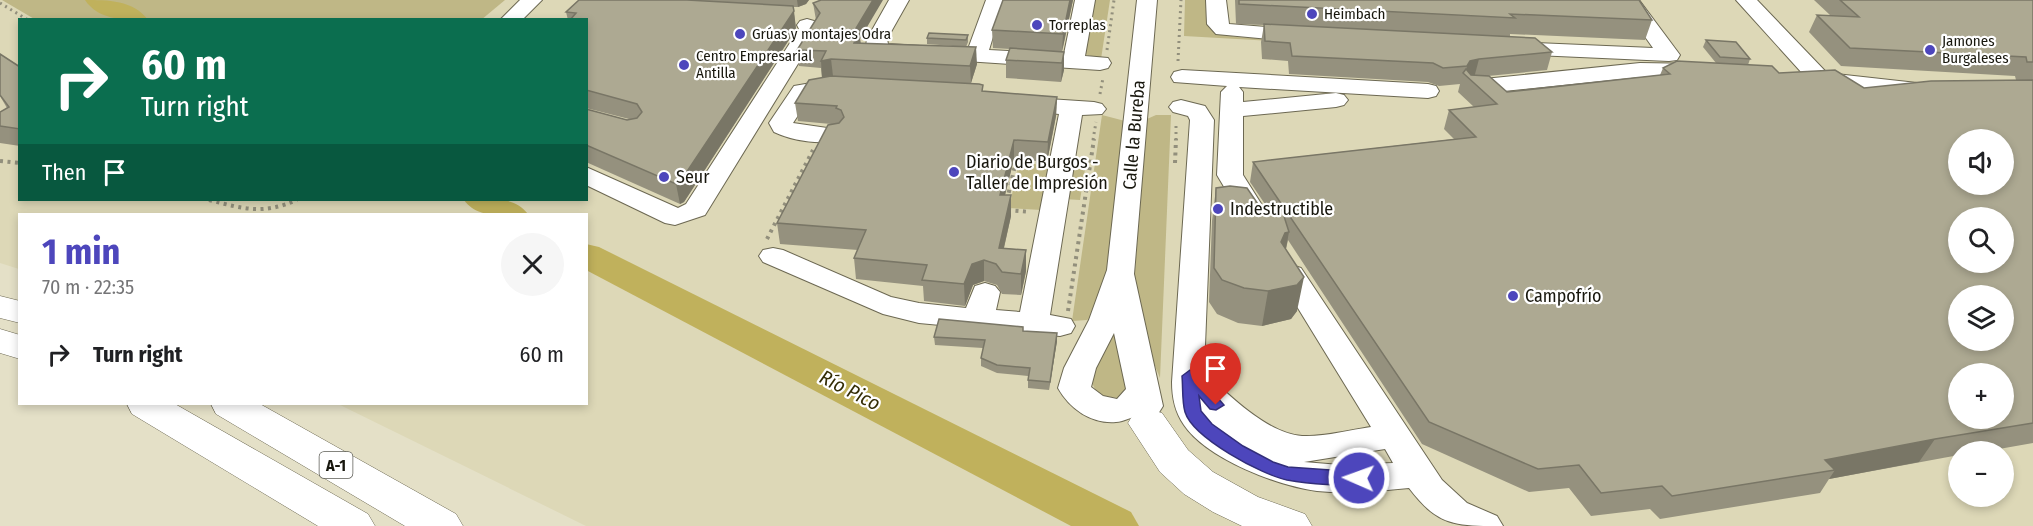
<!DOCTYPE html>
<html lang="en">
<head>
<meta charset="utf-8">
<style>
	:root { --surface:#fff; --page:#f6f6f6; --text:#202124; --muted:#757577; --accent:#4d46bc }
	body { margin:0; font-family:"Fira Sans Condensed",sans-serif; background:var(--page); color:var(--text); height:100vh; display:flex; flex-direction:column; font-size:22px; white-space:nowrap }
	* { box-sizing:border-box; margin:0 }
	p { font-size:20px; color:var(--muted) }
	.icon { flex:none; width:33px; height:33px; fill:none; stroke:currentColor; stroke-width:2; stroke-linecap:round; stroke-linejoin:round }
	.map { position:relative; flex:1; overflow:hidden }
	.sheet { position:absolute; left:18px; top:213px; width:570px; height:192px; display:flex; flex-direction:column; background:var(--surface); border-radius:0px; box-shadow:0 3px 9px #0003 }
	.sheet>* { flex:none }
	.banner { position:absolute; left:18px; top:18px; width:570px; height:183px; border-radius:0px; box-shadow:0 3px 9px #0003; background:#0b6e4f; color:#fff; overflow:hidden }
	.controls { position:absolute; left:1948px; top:129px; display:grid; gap:12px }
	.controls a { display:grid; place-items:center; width:66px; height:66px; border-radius:50%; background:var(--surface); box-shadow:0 3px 9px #0003; font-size:30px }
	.pin { position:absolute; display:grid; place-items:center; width:51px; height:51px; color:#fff; margin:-62px -26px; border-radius:50% 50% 50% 0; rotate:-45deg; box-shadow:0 0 6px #0007 }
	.pin .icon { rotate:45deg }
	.me { position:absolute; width:66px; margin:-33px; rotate:272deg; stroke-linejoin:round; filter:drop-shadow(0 0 4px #0008) }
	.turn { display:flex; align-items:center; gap:21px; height:126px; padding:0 24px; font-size:27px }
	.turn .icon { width:78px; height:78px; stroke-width:2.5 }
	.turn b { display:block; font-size:42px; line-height:51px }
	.then { display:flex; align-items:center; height:57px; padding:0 24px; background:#0003; gap:12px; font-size:22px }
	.round { display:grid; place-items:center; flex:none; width:63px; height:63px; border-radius:32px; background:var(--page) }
	.headline { display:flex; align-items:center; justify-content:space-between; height:102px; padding:0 24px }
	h1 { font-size:36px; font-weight:700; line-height:45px; color:var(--accent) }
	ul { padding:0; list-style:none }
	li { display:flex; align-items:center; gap:18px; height:78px; padding:0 24px }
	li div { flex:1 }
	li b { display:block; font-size:22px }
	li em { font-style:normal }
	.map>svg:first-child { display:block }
</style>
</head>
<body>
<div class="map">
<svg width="2033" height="526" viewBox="0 0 2033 526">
	<rect width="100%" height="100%" fill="#e4e0c7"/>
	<!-- built -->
	<path fill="#ddd8b7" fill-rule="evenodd" d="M0 0H2033V526H586L338 404H586V214H20L19 269 0 263ZM20 20H586V200H20ZM1959 140H2004V184H1959ZM1959 218H2004V262H1959ZM1959 296H2004V340H1959ZM1959 374H2004V418H1959ZM1959 452H2004V496H1959Z"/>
	<!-- green -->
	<g fill="#bfb786">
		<polygon points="2,0 505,0 481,20 36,20"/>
		<polygon points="1091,0 1110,0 1101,59 1081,53"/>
		<polygon points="1185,0 1209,0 1227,35 1236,37 1502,51 1508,54 1184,36"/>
		<polygon points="1102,115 1125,121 1112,269 1094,316 1087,320 1072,321"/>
		<polygon points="1156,115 1171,115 1160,378 1148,349 1134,283 1147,119"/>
		<polygon points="1070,162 1086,163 1080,200 1063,199"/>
		<polygon points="1019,163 1049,165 1041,210 1009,208"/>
		<polygon points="1117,316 1128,390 1118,398 1098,395 1091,381"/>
	</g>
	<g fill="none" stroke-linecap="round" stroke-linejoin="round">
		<!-- river -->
		<g fill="#c0b15c" fill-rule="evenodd">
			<path d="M85 0C107 0 134 0 148 20 126 20 99 21 85 0Z"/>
			<path d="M464 200C485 198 514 195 528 214 507 216 477 219 464 200Z"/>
			<polygon points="586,244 599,247 1131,512 1139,526 1071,526 586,270"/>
		</g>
		<defs>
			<g id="minor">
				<polygon points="520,0 542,0 522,20 500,20"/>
				<polygon points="889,0 909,0 887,39 888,44 968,49 986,0 1004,0 989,50 1064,54 1075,0 1095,0 1085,56 1108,58 1111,63 1108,68 1100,70 874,55 866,46 867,39"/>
				<path d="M1137 0H1157L1134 274 1163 406 1158 414C1150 416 1146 415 1139 416 1132 416 1124 422 1116 422 1091 424 1070 409 1058 388L1064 368 1089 320 1107 270ZM1114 333 1126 389 1117 399 1103 396 1091 387 1096 368Z"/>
				<polygon points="1206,0 1226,0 1229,24 1302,30 1309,32 1312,36 1309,40 1302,42 1216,34 1207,24"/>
				<polygon points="1619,0 1639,0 1680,55 1677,60 1669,61 1512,54 1504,53 1501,48 1504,43 1512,42 1653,48"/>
				<polygon points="1736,0 1757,0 1827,73 1917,83 1925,85 1928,90 1925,95 1917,97 1812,84"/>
				<polygon points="807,19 814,21 820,28 705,215 675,225 665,223 586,185 586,167 678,208 686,204 799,29 797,25 800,21"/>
				<polygon points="1640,63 1699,64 1707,66 1710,71 1707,76 1699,78 1640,77 1474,94 1466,92 1463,87 1466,82 1474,80"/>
				<polygon points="1182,70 1428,84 1436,86 1439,91 1436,96 1428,98 1239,87 1243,92 1243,102 1336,93 1344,95 1348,100 1344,105 1336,107 1243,116 1243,175 1272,221 1268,227 1258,229 1248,227 1217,175 1221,92 1227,86 1174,82 1171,77 1174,72"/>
				<path d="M840 78 848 80 851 85 848 90 810 97 793 123 841 130 844 135 841 140C820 145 793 141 774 132L769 123 794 86Z"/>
				<polygon points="1018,97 1094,102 1102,104 1106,109 1102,114 1082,115 1050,315 1071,319 1075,326 1071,333 1060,336 919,323 883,314 763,262 759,256 763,250 773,248 783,250 891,297 919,303 966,308 975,286 985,283 995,286 1000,292 996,310 1020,312 1059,114 1010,109 1006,104 1010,99"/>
				<path d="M1181 100 1205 106 1214 120 1204 371C1227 394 1268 434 1302 436 1325 437 1349 430 1371 427L1277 274 1281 268 1291 265 1301 268 1442 480 1467 503 1497 516 1503 526C1454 526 1438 526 1409 488 1379 491 1348 494 1317 491 1278 486 1207 459 1184 425 1175 412 1172 398 1172 382L1190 120 1188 116 1173 112 1169 107 1173 102ZM1385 449 1393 463 1340 465 1304 462Z"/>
			</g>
			<g id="highway">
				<polygon points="0,296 20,301 20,323 0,318"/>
				<polygon points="0,329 20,335 20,359 0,353"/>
				<polygon points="127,404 175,404 368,514 375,526 318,526 132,414"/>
				<polygon points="211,404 260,404 456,514 463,526 405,526 216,414"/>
				<polygon points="1148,409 1162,413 1188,450 1213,472 1258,497 1305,514 1312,526 1242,526 1213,512 1184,494 1160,472 1128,423 1134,413"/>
			</g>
		</defs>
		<!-- minor casing -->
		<use href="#minor" stroke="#6c6852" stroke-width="2"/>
		<!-- highway casing -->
		<use href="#highway" stroke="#6c6852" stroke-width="1"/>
		<!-- path-far1 -->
		<g stroke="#928f7c" stroke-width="3" stroke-dasharray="2 4" stroke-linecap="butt">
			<polyline points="0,3 28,20"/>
			<polyline points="1107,50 1114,0"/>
			<polyline points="1178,61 1181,0"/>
			<polyline points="1100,94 1103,78"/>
			<polyline points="1093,140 1096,122"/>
			<polyline points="1176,140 1176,122"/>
		</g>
		<!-- path -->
		<g stroke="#928f7c" stroke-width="4" stroke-dasharray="3 4.5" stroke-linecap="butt">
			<polyline points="0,161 20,163"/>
			<polyline points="1175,163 1176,139"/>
			<path d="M209 200C245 209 262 215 297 200"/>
			<polyline points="1007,200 1016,161 1040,162"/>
			<polyline points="1008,210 1030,212"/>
			<polyline points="767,239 813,150"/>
			<polyline points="1068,311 1094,139"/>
		</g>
		<!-- minor -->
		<use href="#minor" fill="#fff" fill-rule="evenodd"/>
		<!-- highway -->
		<use href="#highway" fill="#fff" fill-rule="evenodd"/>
	</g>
	<!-- wall -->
	<g fill="#95917e">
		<polygon points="579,0 809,0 806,4 798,7 793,7 796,29 684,202 680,204 586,162 586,109 627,120 629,119 586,108 586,20 568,20 566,12"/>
		<polygon points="1003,0 1073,0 1062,51 1064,52 1064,70 1061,82 1006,78 1006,60 1010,49 993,48 992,30"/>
		<polygon points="1235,0 1639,0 1652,20 1645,40 1510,34 1510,37 1552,52 1547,70 1488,76 1507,92 1660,75 1663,68 1716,63 1703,47 1706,40 1750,59 1748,65 1779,73 1864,88 2016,80 2015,76 1841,66 1809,32 1817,15 1830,15 1814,0 2033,0 2033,443 1982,452 1959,452 1959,455 1829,479 1820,493 1660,519 1650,509 1591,516 1569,488 1529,492 1422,444 1288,240 1286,249 1297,311 1291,319 1262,326 1238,323 1217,314 1209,302 1212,221 1216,188 1262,210 1269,210 1250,182 1253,162 1454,139 1444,129 1449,110 1474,107 1458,92 1460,84 1439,86 1428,82 1289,74 1288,61 1262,59 1261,42 1264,25 1236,24"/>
		<polygon points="813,3 860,39 861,44 977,64 971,83 983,91 1057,97 1056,116 1047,162 1014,159 1005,195 1011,195 1011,216 1004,248 1026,250 1026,271 1021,295 1002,294 997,285 984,281 973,285 965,306 924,301 923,286 856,279 854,258 858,250 780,244 777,223 831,124 798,121 795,103 822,77 821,68 799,66 797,50 816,20"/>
		<polygon points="968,35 968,42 966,47 927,44 927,38"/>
		<polygon points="0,54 20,67 20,146 0,143 0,112 7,108 0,96"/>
		<polygon points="1023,331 1057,333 1057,341 1049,390 1028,388 1028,376 997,373 981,366 981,358 983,348 935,345 934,337"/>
	</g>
	<!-- shaded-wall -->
	<g fill="#797666">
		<polygon points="797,0 809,0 806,4 798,7"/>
		<polygon points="873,0 883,0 860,39 861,47 854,43 855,30"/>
		<polygon points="1070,0 1073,0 1062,52 1063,34"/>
		<polygon points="794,11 796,29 684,202 680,204 676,184"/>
		<polygon points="976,47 977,64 971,83 970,66"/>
		<polygon points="1064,52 1064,70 1061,82 1062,63"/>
		<polygon points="831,59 833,76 822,78 821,61"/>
		<polygon points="1479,59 1474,78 1465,75 1467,66 1470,61"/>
		<polygon points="1057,97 1056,116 1047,162 1048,142"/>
		<polygon points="1014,140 1014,159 1000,215 1000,195"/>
		<polygon points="1011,195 1011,216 999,269 999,248"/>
		<polygon points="1289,232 1283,265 1281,242 1285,233"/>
		<polygon points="1026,250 1026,271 1021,295 1021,274"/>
		<polygon points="984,260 984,281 973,285 965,306 964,284 972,264"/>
		<polygon points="1304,277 1297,311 1291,319 1262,326 1268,291"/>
		<polygon points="1057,333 1057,341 1049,390 1050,382"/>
		<polygon points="1935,439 1919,462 1829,479 1835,470 1825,460"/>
	</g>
	<!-- building -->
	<g fill="#ada992" stroke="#797666" stroke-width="1.5" fill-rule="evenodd">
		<polygon points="579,0 687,0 793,6 794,11 680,182 676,184 586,145 586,109 627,120 637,118 642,112 637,104 586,90 586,20 570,20 576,13 566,12"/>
		<polygon points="821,0 873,0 855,30 860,30 854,43 976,47 970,66 831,59 821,61 826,51 797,50 820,13 813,3"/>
		<polygon points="1003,0 1070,0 1063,34 992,30"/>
		<polygon points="1239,0 1639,0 1652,20 1510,14 1515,18 1239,4"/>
		<polygon points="1840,0 2033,0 2033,62 2027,62 2026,57 1850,48 1817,15 1859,17"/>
		<polygon points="1264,24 1535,38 1552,52 1479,59 1470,61 1467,66 1443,68 1433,63 1292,56 1290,43 1265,41"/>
		<polygon points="929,33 968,35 966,40 927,38"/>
		<polygon points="1706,40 1736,42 1750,59 1720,57"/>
		<polygon points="1010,48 1064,52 1062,63 1006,60"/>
		<polygon points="0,54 20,67 20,129 0,126 0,112 9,107 0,95"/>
		<path d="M1677 61 1772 66 1779 73 1835 70 1864 88 1931 81 2033 80V423L1935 439 1825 460 1835 470 1672 496 1662 486 1601 493 1579 465 1538 469 1429 422 1253 162 1476 137 1449 110 1497 104 1463 73 1466 69 1471 75 1489 76 1507 92 1670 74 1663 68ZM1959 140H2004V184H1959ZM1959 218H2004V262H1959ZM1959 296H2004V340H1959ZM1959 374H2004V418H1959Z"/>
		<polygon points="831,76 979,84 983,85 982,91 1057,97 1048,142 1014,140 1000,195 1011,195 999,248 1026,250 1021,274 1002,272 996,264 984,260 972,264 964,284 922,280 927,265 854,258 866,230 777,223 828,125 839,123 844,117 841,110 836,108 837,106 795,103 809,80"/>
		<polygon points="1230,186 1247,188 1262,210 1282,210 1289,232 1285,233 1281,242 1304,277 1297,285 1268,291 1244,288 1222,280 1214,268 1216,188"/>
		<polygon points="939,319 1023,327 1023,331 1057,333 1050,382 1028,380 1030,368 997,365 981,358 985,340 934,337"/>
	</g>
	<!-- route -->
	<path fill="#4d46bc" stroke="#322e7a" stroke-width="1.5" d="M1190 370 1195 372 1224 405 1216 410 1210 409 1199 396 1201 411 1212 424 1243 446 1273 462 1288 467 1359 472 1365 473 1367 478 1365 483C1349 488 1304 483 1287 480 1262 475 1193 438 1185 412 1182 402 1183 387 1182 376Z"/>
	<!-- markers -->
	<g fill="#4d46bc" stroke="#fff" stroke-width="2">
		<circle cx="1312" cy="14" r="6"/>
		<circle cx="1037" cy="25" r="6"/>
		<circle cx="740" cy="34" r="6"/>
		<circle cx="1930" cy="50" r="6"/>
		<circle cx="684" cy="65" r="6"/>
		<circle cx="954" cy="172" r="6"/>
		<circle cx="664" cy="177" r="6"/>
		<circle cx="1218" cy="209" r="6"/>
		<circle cx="1513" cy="296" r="6"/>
	</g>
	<g text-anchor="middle" stroke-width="4.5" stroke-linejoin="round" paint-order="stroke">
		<!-- far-poi labels -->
		<g font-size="15" fill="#18170e" stroke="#fff" text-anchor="start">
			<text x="1324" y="19">Heimbach</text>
			<text x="1049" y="30">Torreplas</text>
			<text x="752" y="39">Grúas y montajes Odra</text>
			<text x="1942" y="46">Jamones<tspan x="1942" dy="17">Burgaleses</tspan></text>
			<text x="696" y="61">Centro Empresarial<tspan x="696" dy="17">Antilla</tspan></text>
		</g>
		<!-- shield labels -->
		<rect fill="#fff" stroke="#5d5d56" stroke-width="1.5" x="319.5" y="452" width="33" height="26" rx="4.5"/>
		<g font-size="16" font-weight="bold" fill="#18170e">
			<text x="336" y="471">A-1</text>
		</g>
		<!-- street labels -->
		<g font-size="18" fill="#18170e" stroke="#fff">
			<text transform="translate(1134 135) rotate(-85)" y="6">Calle la Bureba</text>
		</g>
		<!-- poi labels -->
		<g font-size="18" fill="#18170e" stroke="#fff" text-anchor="start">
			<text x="966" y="168">Diario de Burgos -<tspan x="966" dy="21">Taller de Impresión</tspan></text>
			<text x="676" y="183">Seur</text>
			<text x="1230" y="215">Indestructible</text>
			<text x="1525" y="302">Campofrío</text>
		</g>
		<!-- water labels -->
		<g font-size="20" font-style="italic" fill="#342d06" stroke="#fff">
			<text transform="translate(850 390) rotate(27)" y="7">Río Pico</text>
		</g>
	</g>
</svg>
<div class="controls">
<a><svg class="icon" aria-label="sound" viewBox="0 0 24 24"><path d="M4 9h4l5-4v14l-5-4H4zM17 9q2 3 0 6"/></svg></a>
<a><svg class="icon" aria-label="search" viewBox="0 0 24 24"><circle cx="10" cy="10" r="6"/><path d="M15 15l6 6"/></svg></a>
<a><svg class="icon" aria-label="layers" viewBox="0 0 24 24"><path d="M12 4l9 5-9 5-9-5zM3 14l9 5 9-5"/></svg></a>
<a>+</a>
<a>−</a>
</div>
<div class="pin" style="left:1216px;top:405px;background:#d93025"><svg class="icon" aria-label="arrive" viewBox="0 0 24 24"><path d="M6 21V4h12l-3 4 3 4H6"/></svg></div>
<svg class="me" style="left:1359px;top:478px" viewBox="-20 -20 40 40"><circle r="17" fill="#4d46bc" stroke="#fff" stroke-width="3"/><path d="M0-11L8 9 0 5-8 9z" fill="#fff"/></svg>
<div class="banner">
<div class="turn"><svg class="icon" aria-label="right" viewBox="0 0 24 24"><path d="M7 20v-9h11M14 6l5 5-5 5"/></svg><div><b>60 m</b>Turn right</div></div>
<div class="then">Then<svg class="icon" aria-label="arrive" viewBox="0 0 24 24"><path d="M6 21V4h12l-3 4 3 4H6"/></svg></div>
</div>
<section class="sheet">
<div class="headline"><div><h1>1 min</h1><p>70 m · 22:35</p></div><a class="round"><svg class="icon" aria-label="close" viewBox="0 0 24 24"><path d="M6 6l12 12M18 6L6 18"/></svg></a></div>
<ul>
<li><svg class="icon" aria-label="right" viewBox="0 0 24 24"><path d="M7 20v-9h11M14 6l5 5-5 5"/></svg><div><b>Turn right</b></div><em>60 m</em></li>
</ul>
</section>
</div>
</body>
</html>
